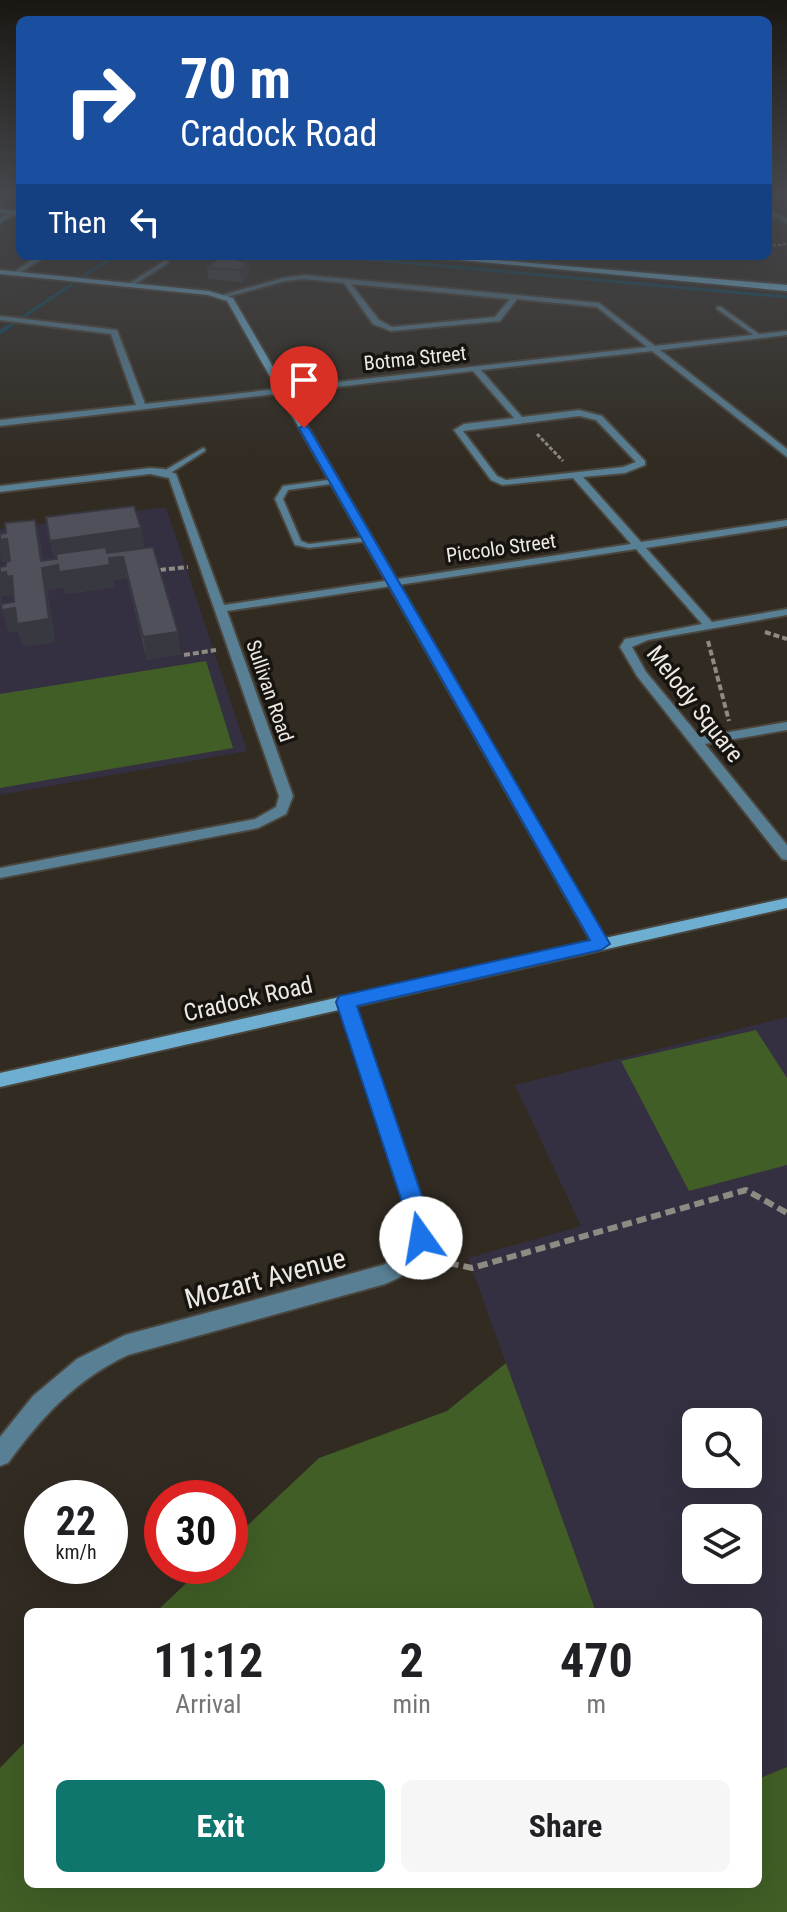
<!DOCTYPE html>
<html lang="en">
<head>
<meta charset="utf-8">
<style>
	:root { --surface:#fff; --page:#f6f6f6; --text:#202124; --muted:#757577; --accent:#0f766e }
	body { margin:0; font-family:"Roboto Condensed",sans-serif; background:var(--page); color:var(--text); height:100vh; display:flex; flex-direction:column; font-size:30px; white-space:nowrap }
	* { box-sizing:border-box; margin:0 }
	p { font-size:26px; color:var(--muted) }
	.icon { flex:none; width:44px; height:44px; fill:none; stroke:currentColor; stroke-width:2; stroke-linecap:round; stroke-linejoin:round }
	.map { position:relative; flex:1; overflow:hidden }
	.details { position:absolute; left:24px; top:1608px; width:738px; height:280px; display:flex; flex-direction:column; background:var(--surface); border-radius:12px; box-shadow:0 8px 32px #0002 }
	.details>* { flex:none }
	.banner { position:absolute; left:16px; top:16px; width:756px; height:244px; border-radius:12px; box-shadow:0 8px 32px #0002; background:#1a4fa0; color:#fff; overflow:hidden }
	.fabs { position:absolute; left:682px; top:1408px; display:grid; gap:16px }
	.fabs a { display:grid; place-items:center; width:80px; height:80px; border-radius:12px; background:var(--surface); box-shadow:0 8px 32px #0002; font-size:40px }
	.speed { position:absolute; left:24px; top:1480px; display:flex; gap:16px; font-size:40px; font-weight:700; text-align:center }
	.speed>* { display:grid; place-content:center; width:104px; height:104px; border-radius:50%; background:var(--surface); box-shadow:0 8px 32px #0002; line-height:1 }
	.speed small { font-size:20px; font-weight:400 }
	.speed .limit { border:12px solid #d22; background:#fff; color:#111 }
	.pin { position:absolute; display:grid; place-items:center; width:68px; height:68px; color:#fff; margin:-82px -34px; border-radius:50% 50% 50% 0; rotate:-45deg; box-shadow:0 0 8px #0007 }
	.pin .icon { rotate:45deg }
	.me { position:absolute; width:88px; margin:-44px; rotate:347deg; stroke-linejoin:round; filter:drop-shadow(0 0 6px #0008) }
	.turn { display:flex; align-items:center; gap:28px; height:168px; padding:0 32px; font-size:36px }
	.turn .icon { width:104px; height:104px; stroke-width:2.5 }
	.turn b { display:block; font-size:56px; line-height:68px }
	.then { display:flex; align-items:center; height:76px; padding:0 32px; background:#0003; gap:16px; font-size:30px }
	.eta { display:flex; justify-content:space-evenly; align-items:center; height:136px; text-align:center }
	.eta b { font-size:48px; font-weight:700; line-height:56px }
	.primary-button { display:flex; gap:16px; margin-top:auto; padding:16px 32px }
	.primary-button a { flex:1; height:92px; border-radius:12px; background:var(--accent); color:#fff; font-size:32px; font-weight:700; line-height:92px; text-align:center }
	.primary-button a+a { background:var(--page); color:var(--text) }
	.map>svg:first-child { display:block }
</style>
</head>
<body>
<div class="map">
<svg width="787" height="1912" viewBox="0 0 787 1912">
	<rect width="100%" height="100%" fill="#312b22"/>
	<!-- education -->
	<g fill="#353041" fill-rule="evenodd">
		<polygon points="166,507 247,751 0,795 0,529"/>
		<path d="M787 1017V1767L758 1779V1612H596L468 1258 581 1226 515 1085ZM696 1422H748V1474H696ZM696 1518H748V1570H696Z"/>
	</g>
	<!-- green -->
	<g fill="#415e26">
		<polygon points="206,661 233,748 0,788 0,694"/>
		<polygon points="756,1030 787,1078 787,1165 689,1191 621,1061"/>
		<polygon points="506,1363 596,1612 156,1612 204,1566 230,1566 230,1542 319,1458 447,1411"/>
		<polygon points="28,1739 28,1884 758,1884 758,1779 787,1767 787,1912 0,1912 0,1768"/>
	</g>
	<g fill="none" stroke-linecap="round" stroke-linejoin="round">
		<!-- stream-far1 -->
		<g stroke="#0a4b63" stroke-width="3">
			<polyline points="331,256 787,297"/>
			<polyline points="85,275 115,256"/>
			<polyline points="5,329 71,285"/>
		</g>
		<!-- stream -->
		<polyline stroke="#0a4b63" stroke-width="4" points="0,332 8,327"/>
		<defs>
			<g id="lane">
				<polygon points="166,260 168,263 132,286 127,285"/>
				<polygon points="717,307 721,307 763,337 758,338 717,309"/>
				<polygon points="203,448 205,449 205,451 169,474 162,472"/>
				<polygon points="335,479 339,481 338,483 288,490 283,499 301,541 309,544 368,537 372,539 368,541 309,548 295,545 275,499 283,486"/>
			</g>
			<g id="street">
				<polygon points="787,195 787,198 768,200 768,196"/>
				<polygon points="768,209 787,219 787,223 768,213"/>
				<polygon points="38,256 46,256 17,275 13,275 13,273"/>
				<path d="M304 275 599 303 655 346 787 331V335L660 350 787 449V457L652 351 481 370 522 417 579 410 602 416 645 461V465L625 473 583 477 641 542 787 520V526L646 548 712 622 787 609V615L648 640 632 647 646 672 700 737 787 722V730L705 744 787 845V860L782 859 637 676 620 647 625 639 702 624 636 549 227 611 293 796 286 814 258 828 0 878V868L255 819 276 807 279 796 169 478 150 474 0 492V486L150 468 164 469 176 474 224 605 631 544 573 478 502 485 491 480 454 430 464 424 514 418 473 371 0 426V420L136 405 111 334 0 320V316L117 330 145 404 647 347 597 307 517 299 500 321 391 331 373 324 344 283 304 279 285 281 223 298 219 296 283 278ZM351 284 510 299 495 317 392 327 379 320ZM579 416 596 420 636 462 623 467 506 480 497 476 463 431Z"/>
				<path d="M346 996 352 997 354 1002 429 1220C431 1253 415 1272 385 1284L128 1355C75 1380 42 1417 8 1463L0 1466V1437L33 1396 77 1359 125 1335 383 1265C404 1255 410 1243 409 1220L338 1002 340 997Z"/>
			</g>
			<g id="secondary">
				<polygon points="20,208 20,212 0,223 0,218"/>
				<polygon points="0,270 209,291 233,298 605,938 787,898 787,908 0,1087 0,1073 591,941 227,301 208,295 0,274"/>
			</g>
			<g id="primary">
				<polygon points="0,209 20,211 20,215 0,213"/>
				<polygon points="417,256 450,256 787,285 787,291"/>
			</g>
		</defs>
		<!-- lane casing -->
		<use href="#lane" stroke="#4b463d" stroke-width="4"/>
		<!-- street casing -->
		<use href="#street" stroke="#4b463d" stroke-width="4"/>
		<!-- secondary casing -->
		<use href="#secondary" stroke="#4b463d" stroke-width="4"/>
		<!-- primary casing -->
		<use href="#primary" stroke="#4b463d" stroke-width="4"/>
		<!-- path-far3 -->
		<g stroke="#8f8a82" stroke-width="2" stroke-dasharray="3 2" stroke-linecap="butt">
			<polyline points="768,246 787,244"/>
			<polyline points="384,256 407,258"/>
		</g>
		<!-- path-far2 -->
		<polyline stroke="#8f8a82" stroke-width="3" stroke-dasharray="4 2" stroke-linecap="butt" points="537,434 563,461"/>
		<!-- path-far1 -->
		<g stroke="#8f8a82" stroke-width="4" stroke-dasharray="6 3" stroke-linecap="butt">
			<polyline points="160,570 188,567"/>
			<polyline points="765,632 787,639"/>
			<polyline points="708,641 729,721"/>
			<polyline points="184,655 216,650"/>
		</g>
		<!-- path -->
		<polyline stroke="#8f8a82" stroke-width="6" stroke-dasharray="10 5" stroke-linecap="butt" points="434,1260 472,1268 746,1190 787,1213"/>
		<!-- lane -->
		<use href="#lane" fill="#587f94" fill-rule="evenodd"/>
		<!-- street -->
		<use href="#street" fill="#587f94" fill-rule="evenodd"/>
		<!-- secondary -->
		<use href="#secondary" fill="#6eaed0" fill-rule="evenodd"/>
		<!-- primary -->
		<use href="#primary" fill="#7ed2fe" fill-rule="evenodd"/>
	</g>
	<!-- wall -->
	<g fill="#45454e">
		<polygon points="253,259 248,263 249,275 241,282 208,279 207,268"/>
		<polygon points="35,520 40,541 43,561 55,560 50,541 144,548 181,654 147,660 127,578 113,580 115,587 65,594 63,587 47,590 55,642 23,646 18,630 9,632 2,610 14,602 12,594 2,596 2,603 0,603 0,567 6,566 10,561 1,562 0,534 6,533"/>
	</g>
	<!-- shaded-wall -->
	<g fill="#383840">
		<polygon points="242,256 253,256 253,259 238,271 237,260"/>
		<polygon points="248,264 249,275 241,282 240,270"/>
		<polygon points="35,520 40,541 44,567 123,557 127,578 113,580 115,587 65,594 63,587 47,590 55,642 23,646 18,630 9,632 2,610 15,608 41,561"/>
		<polygon points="141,528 145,549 55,563 50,541"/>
		<polygon points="7,539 13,560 1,562 0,540"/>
		<polygon points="6,572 12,576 18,598 13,599 12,594 2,596 2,603 0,603 0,573"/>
		<polygon points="178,632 181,654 147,660 143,637"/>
	</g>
	<!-- building -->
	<g fill="#50505b" stroke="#383840" stroke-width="2">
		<polygon points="222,256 242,256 237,260 248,264 240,270 207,268"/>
		<polygon points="134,506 141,528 50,541 46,517"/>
		<polygon points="35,520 41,561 57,559 56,554 106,547 107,553 153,547 178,632 143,637 123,557 109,558 110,565 59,572 58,565 42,568 49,619 17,624 15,608 2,610 1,604 14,602 12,576 7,577 6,572 0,573 0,567 6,566 6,562 10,561 7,539 0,540 0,534 6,533 5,523"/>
	</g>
	<!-- sky -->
	<linearGradient id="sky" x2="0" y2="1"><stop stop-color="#1b1813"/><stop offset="0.42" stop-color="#484a4f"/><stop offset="1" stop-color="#484a4f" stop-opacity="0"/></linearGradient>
	<rect width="787" height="463" fill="url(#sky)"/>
	<!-- route -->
	<polygon fill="#1a73e8" stroke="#114b97" stroke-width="2" points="304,425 309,428 610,944 601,950 357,1006 430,1220 432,1238 429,1245 421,1248 413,1245 408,1220 336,1002 339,996 590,940 299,428"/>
	<g text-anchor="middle" stroke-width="7" stroke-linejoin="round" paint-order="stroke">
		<!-- far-street labels -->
		<g font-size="20" fill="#ede9e3" stroke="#171410">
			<text transform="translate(415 358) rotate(-6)" y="7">Botma Street</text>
			<text transform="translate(501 548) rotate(-8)" y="7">Piccolo Street</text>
			<text transform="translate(270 691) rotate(71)" y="7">Sullivan Road</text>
		</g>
		<!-- street labels -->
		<g font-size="24" fill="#ede9e3" stroke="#171410">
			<text transform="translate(695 704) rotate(52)" y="8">Melody Square</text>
			<text transform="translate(248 999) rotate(-13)" y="8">Cradock Road</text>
		</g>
		<!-- near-street labels -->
		<g font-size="28" fill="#ede9e3" stroke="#171410">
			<text transform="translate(265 1278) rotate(-15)" y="10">Mozart Avenue</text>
		</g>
	</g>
</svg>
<div class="fabs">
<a><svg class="icon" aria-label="search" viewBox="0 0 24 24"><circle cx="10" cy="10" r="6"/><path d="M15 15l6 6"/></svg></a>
<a><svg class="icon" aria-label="layers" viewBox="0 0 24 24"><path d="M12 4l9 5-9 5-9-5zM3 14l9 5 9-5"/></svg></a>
</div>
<div class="speed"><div>22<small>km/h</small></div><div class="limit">30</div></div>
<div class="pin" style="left:304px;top:428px;background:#d93025"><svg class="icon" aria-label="arrive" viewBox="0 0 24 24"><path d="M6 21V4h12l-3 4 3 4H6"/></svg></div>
<svg class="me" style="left:421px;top:1238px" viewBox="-20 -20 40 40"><circle r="19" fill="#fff"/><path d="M0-13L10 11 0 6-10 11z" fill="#1a73e8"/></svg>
<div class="banner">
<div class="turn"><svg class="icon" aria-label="right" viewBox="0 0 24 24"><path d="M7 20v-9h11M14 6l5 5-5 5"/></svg><div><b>70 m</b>Cradock Road</div></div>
<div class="then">Then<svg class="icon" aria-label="left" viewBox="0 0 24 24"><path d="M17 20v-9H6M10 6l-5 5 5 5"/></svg></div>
</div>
<section class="details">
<div class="eta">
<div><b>11:12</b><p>Arrival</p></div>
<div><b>2</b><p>min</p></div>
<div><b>470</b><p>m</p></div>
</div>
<div class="primary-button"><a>Exit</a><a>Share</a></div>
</section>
</div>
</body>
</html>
